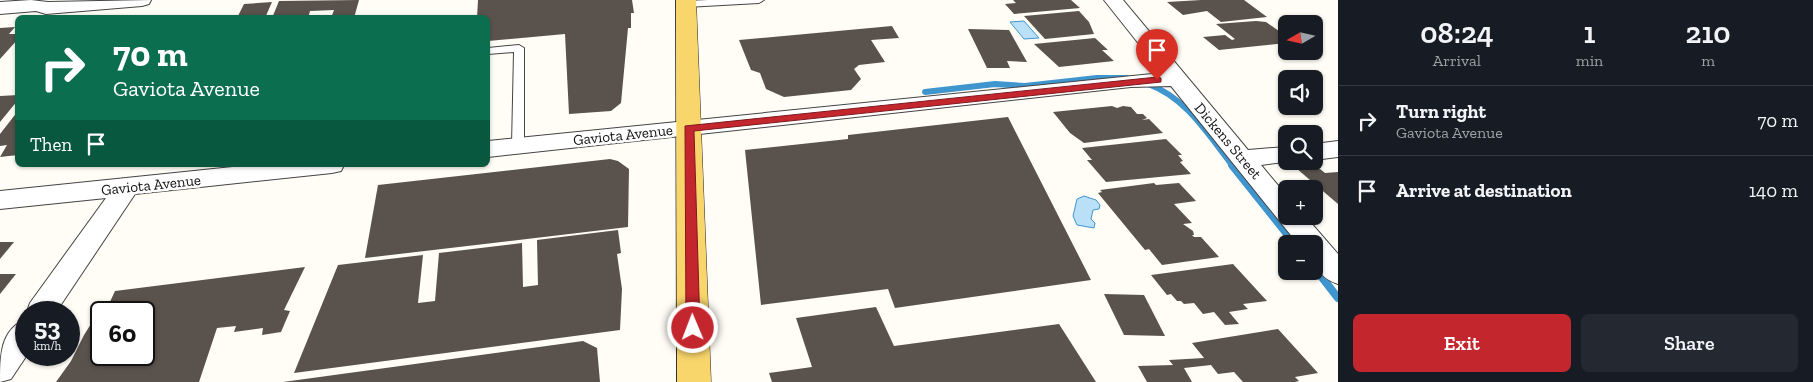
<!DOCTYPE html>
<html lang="en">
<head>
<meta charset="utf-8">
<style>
	:root { --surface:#171b24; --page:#242831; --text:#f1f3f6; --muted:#9ea1a6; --line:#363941; --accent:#c4262e }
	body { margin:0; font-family:"Zilla Slab",serif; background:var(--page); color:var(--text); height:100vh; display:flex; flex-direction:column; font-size:19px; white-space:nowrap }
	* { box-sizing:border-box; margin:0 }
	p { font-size:16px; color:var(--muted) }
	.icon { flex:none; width:28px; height:28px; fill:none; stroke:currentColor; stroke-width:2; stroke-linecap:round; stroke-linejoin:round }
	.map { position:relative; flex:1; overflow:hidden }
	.drawer { display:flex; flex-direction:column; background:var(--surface); width:475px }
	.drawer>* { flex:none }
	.banner { position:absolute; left:15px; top:15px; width:475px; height:152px; border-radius:8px; box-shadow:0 1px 4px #0004; background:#0b6e4f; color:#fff; overflow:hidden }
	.needle { width:32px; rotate:261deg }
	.tools { position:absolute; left:1278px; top:15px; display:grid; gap:10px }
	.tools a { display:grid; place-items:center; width:45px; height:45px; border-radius:8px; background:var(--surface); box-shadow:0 1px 4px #0004; font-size:25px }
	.speed { position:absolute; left:15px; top:301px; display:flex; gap:10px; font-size:25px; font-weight:700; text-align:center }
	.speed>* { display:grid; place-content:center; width:65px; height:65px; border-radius:50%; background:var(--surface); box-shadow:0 1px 4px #0004; line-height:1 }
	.speed small { font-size:12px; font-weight:400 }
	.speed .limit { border:2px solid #111; border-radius:8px; background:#fff; color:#111 }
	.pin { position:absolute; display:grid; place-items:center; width:42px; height:42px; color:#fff; margin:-51px -21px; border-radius:50% 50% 50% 0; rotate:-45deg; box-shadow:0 0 5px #0007 }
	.pin .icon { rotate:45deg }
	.me { position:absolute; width:55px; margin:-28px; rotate:359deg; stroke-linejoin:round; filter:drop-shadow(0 0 4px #0008) }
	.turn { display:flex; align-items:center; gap:18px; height:105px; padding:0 15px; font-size:22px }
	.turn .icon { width:65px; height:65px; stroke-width:2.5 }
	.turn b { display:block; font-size:35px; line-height:42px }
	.then { display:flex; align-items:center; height:48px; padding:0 15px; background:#0003; gap:10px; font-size:19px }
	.eta { display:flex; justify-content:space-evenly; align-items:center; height:85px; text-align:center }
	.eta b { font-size:30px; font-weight:600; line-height:35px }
	.primary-button { display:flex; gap:10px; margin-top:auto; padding:10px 15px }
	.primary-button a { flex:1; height:58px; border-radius:8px; background:var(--accent); color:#fff; font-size:20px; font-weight:600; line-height:58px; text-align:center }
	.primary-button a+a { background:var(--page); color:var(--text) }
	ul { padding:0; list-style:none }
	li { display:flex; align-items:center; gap:15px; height:70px; padding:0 15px; border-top:1px solid var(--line) }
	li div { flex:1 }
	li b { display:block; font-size:19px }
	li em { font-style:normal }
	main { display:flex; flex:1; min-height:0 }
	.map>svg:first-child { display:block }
</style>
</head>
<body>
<main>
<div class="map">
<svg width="1338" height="382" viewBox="0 0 1338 382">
	<rect width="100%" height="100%" fill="#fffdf5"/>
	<!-- water -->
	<g fill="#b9e0f7" stroke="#3f96cf">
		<polygon points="1024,21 1039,38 1024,39 1010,22"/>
		<polygon points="1084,196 1096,200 1100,205 1099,209 1093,210 1091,219 1095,223 1094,228 1077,225 1073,216 1077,199"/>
	</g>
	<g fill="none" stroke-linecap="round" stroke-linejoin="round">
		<!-- stream-far1 -->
		<g stroke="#3f96cf" stroke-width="6">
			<path d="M1148 84C1187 98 1208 135 1233 166"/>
			<polyline points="925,92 995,84 1025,86 1097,78 1127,78"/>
		</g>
		<!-- stream -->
		<g stroke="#3f96cf" stroke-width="8">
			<polyline points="1232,165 1295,244"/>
			<polyline points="1314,267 1338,298"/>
		</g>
	</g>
	<!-- building -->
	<g fill="#5a524d" fill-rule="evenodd">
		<polygon points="359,0 354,18 331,18 334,10 310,11 308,18 272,18 279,1"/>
		<polygon points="478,0 632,0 634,13 631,13 631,28 628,28 621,103 611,111 569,114 565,34 488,41 488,18 477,18"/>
		<polygon points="1013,0 1071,0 1080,8 1014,14 1005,4 1016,3"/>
		<polygon points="1201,0 1244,0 1267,17 1221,22 1207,11 1183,15 1167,2"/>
		<polygon points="272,2 265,18 237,18 244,4"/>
		<polygon points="1079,11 1089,22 1094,34 1045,39 1024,16"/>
		<polygon points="1256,21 1266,22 1286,36 1286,42 1284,42 1286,43 1219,50 1203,37 1225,35 1232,40 1235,39 1216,24"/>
		<polygon points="892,26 899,38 871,40 885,62 859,65 854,69 861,79 851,90 784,97 766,89 760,73 751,70 739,40"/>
		<polygon points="15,27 9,34 18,34 18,39 0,59 0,28"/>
		<polygon points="968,29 1009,30 1027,62 1007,61 1010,68 987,68"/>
		<polygon points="1095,38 1108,50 1102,50 1114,61 1059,67 1034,44"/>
		<polygon points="18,95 18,100 0,122 0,96"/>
		<polygon points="1112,106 1117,108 1123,106 1131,107 1137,114 1143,114 1147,118 1142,120 1149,119 1163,133 1084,143 1070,133 1053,112"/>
		<polygon points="18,111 18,155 0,157 7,145 0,146 0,134"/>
		<polygon points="1008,117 1091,280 895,308 888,289 761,305 745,150 848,139 848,135"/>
		<polygon points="1166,139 1182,155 1178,155 1183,161 1180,162 1191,174 1106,182 1087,160 1092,160 1082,148"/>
		<polygon points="610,159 618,161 629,169 628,227 365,258 378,185"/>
		<polygon points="1315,165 1325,173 1338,172 1338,204 1296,168"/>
		<polygon points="1154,183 1156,185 1179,183 1196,201 1174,204 1192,223 1183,224 1193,231 1194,235 1192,235 1194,237 1201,237 1219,257 1162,265 1149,249 1145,250 1098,193 1102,192 1100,190"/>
		<polygon points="618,230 621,253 617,254 622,289 620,330 294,373 338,265 423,255 418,303 435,301 439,253 522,243 523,287 538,285 537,240"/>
		<polygon points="0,242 14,242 0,259"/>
		<polygon points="1233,264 1267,301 1243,304 1248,309 1229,312 1239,324 1225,325 1214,312 1203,314 1194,303 1184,304 1181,301 1177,301 1171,294 1167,295 1151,275"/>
		<path d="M305 267 284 310 290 311 281 332 262 335 263 328 234 332 236 326 217 328 199 382H56L71 361 84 335 101 308 109 304 115 291ZM101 312H144V355H101Z"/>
		<polygon points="0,274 16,274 0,294"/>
		<polygon points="1104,294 1144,295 1165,336 1124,335"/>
		<polygon points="876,307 894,346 1059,324 1096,382 772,382 769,373 812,367 796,318"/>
		<polygon points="1278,329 1318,373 1295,377 1299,381 1295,382 1243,382 1234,372 1218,374 1211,365 1184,368 1192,382 1147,382 1138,366 1173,365 1169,360 1204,358 1192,343"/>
		<polygon points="583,341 597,348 600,382 283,382"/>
	</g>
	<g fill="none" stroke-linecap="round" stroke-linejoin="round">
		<defs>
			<g id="lane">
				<polygon points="708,0 764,0 759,3 686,7 681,4 686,1"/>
				<polygon points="519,45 524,48 524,145 518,149 512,145 514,52 488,54 488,48"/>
			</g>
			<g id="street">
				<polygon points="31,0 48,2 151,0 149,4 142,6 46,14 36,11 0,14 0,2"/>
				<path d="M1104 0H1123L1248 150 1286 147V161H1292L1261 165 1286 195V216H1305L1338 254V284C1317 277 1314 264 1314 244H1298L1171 86 1131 87 488 157V141L1162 73Z"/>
				<polygon points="1338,141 1338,157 1314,160 1314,144"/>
				<polygon points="252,165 344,165 341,171 332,173 135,194 56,312 26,314 30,303 106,198 0,209 0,191"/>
				<path d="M26 319 27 355 11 379 0 382C0 356 0 330 26 319Z"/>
			</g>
			<polygon id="primary" points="676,0 696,0 711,382 677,382"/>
		</defs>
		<!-- lane casing -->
		<use href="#lane" stroke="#444" stroke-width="2"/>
		<!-- street casing -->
		<use href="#street" stroke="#444" stroke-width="2"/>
		<!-- primary casing -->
		<use href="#primary" stroke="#222" stroke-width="1"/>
		<!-- lane -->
		<use href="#lane" fill="#fff" fill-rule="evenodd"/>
		<!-- street -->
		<use href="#street" fill="#fff" fill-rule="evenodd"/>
		<!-- primary -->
		<use href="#primary" fill="#f9d66b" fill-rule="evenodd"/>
	</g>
	<!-- route -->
	<polygon fill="#c4262e" stroke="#7f191e" points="1157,77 1161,78 1161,82 694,131 700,328 698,332 688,332 686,328 685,126"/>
	<g text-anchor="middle" stroke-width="5" stroke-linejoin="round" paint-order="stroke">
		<!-- street labels -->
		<g font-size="15" fill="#111" stroke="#fff">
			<text transform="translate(623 135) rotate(-6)" y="5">Gaviota Avenue</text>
			<text transform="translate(1228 141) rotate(50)" y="5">Dickens Street</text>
			<text transform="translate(151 185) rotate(-6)" y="5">Gaviota Avenue</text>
		</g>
	</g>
</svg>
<div class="tools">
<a><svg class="needle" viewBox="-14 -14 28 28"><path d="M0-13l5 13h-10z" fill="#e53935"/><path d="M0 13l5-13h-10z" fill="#9ea1a6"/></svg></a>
<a><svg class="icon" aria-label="sound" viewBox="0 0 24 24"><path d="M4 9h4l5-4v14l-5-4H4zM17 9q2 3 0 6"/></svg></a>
<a><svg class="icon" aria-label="search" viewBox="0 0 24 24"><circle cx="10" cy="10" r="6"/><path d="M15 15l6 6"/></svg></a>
<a>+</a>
<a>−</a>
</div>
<div class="speed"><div>53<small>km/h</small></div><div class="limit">60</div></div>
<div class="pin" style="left:1157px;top:80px;background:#d93025"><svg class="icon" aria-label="arrive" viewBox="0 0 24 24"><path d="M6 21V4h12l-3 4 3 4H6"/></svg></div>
<svg class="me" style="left:693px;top:328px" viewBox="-20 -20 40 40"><circle r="17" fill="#c4262e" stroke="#fff" stroke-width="3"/><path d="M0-11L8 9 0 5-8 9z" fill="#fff"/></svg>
<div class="banner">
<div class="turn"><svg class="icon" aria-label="right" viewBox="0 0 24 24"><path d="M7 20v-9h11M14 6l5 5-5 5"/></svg><div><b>70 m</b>Gaviota Avenue</div></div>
<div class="then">Then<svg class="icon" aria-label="arrive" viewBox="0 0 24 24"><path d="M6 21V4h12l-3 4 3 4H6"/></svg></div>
</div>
</div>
<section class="drawer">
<div class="eta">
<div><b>08:24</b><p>Arrival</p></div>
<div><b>1</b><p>min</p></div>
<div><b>210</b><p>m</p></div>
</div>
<ul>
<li><svg class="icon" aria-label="right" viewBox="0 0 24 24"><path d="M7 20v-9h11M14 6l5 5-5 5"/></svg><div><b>Turn right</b><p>Gaviota Avenue</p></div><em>70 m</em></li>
<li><svg class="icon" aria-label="arrive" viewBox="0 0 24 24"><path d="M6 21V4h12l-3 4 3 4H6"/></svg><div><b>Arrive at destination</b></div><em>140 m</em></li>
</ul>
<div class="primary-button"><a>Exit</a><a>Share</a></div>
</section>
</main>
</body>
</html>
